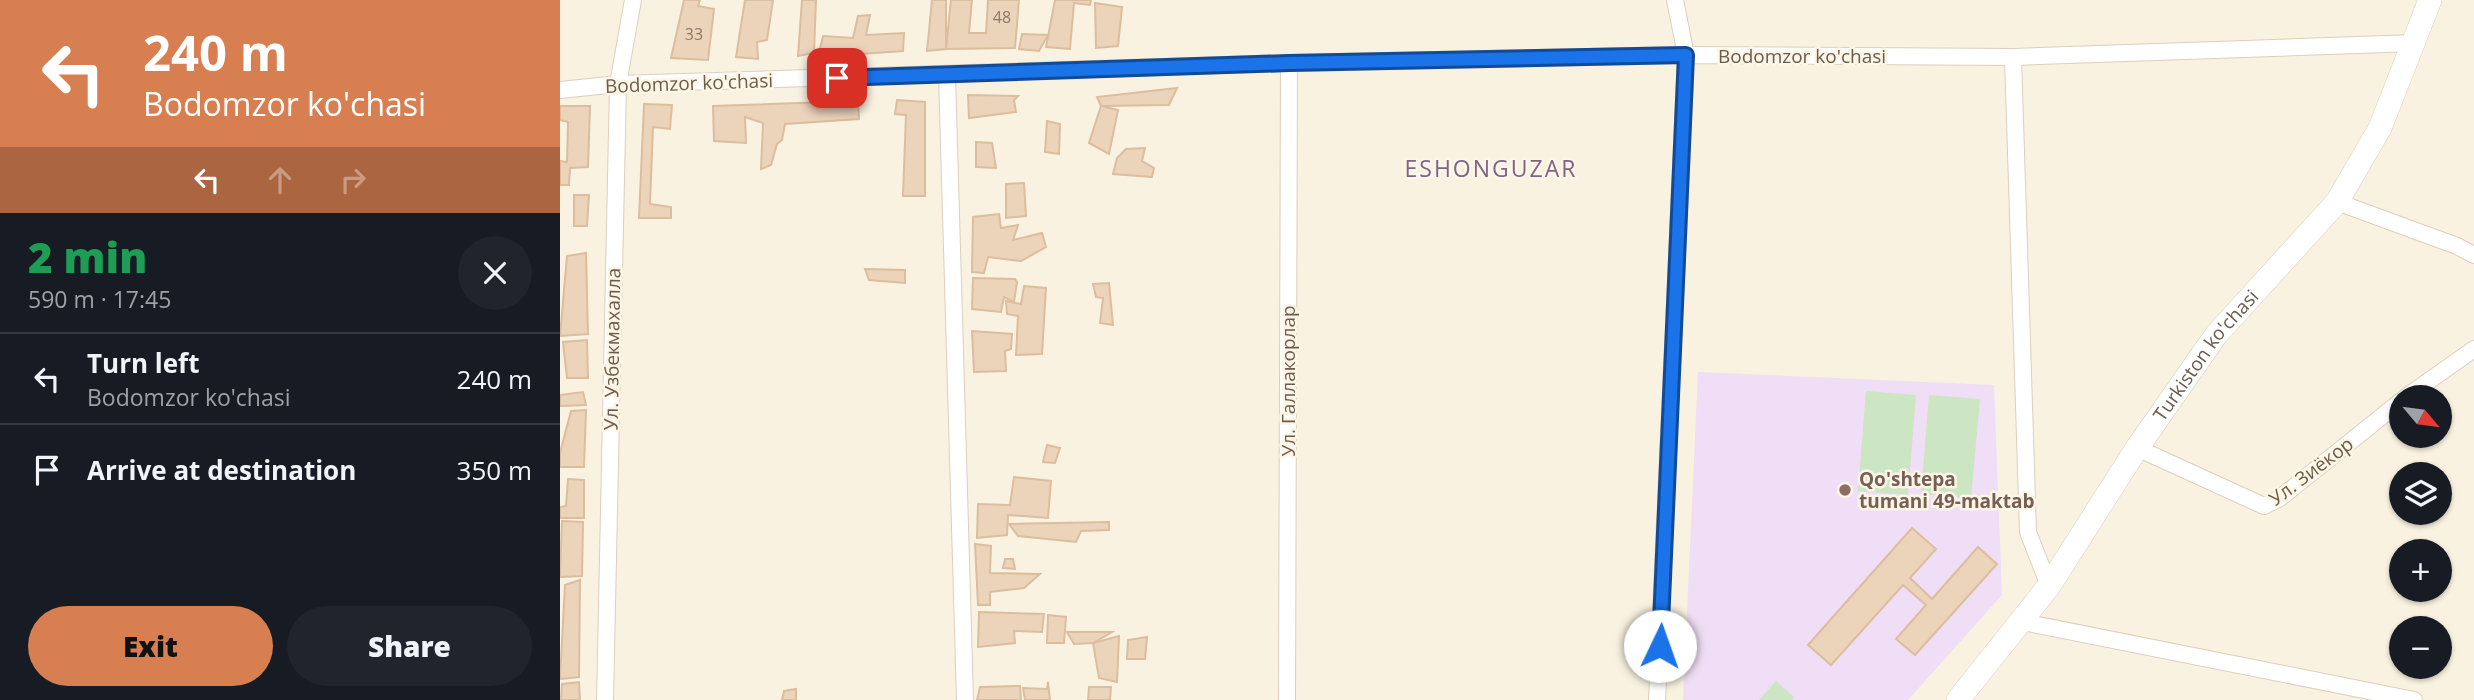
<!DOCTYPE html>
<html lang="en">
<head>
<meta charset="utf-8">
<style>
	:root { --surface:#171b24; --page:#20242c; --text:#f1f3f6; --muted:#9ea1a6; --line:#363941; --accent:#d87f52 }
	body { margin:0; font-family:"Open Sans",sans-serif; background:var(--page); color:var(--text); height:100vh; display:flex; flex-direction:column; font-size:26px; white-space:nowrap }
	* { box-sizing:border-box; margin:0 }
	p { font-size:23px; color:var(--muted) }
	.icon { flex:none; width:38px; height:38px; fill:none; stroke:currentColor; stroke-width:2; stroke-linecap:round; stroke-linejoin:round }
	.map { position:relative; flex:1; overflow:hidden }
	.details { display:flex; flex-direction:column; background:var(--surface); width:560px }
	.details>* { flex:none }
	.top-card { background:#d87f52; color:#fff; overflow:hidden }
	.needle { width:46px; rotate:119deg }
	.fabs { position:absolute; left:1829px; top:385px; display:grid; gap:14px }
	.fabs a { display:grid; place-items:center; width:63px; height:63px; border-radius:50%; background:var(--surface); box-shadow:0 2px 5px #0004; font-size:35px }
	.pin { position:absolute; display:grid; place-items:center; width:60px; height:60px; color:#fff; margin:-30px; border-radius:14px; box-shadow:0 4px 10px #0006 }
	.me { position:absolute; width:77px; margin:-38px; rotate:3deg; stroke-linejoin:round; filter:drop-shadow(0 0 5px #0008) }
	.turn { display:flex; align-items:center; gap:24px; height:147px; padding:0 28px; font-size:32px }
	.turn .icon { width:91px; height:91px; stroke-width:2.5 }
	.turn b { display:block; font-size:49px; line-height:60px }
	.lanes { display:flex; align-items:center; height:66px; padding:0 28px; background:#0003; justify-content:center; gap:35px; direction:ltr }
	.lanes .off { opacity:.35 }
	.round { display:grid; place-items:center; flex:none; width:74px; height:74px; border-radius:37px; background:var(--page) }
	.head { display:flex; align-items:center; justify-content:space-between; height:119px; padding:0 28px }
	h1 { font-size:42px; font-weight:800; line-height:52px; color:#1e9e55 }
	.primary-button { display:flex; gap:14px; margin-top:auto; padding:14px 28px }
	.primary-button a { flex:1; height:80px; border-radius:42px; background:var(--accent); color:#111; font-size:28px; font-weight:800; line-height:80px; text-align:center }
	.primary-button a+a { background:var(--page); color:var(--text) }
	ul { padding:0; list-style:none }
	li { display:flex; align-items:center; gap:21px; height:91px; padding:0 28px; border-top:2px solid var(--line) }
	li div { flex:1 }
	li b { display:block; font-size:26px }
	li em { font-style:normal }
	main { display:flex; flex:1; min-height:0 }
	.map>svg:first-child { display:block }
</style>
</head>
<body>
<main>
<section class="details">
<div class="top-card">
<div class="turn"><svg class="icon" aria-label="left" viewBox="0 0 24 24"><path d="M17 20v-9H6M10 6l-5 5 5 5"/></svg><div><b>240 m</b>Bodomzor ko'chasi</div></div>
<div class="lanes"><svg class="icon" aria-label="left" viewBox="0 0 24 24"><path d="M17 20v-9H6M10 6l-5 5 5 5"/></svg><svg class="icon off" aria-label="ahead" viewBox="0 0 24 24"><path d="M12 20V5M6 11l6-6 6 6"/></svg><svg class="icon off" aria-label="right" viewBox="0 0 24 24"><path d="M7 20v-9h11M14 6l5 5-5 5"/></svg></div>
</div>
<div class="head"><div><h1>2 min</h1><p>590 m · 17:45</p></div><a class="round"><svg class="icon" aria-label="close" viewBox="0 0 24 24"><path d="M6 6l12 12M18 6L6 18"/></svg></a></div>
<ul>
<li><svg class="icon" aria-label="left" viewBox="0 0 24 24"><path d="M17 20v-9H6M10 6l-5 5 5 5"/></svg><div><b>Turn left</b><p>Bodomzor ko'chasi</p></div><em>240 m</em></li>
<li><svg class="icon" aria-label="arrive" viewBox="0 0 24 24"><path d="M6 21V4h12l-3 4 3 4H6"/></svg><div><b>Arrive at destination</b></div><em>350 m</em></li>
</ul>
<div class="primary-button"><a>Exit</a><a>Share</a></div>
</section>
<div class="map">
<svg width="1914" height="700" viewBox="0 0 1914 700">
	<rect width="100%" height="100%" fill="#f9f2e1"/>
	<!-- education -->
	<polygon fill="#efdef5" points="1138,372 1434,385 1442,595 1348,700 1123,700"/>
	<!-- green -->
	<g fill="#cce5c2">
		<polygon points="1306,391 1356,395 1348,495 1298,491"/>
		<polygon points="1369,395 1420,399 1411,498 1361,494"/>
		<polygon points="1216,681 1234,697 1232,700 1199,700"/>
	</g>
	<!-- building -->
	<g fill="#ecd4bb" stroke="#dcbd9e" stroke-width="2">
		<polygon points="124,0 140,0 138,6 154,9 148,60 111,58"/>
		<polygon points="185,0 213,0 207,40 197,42 198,59 176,57"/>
		<polygon points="242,0 256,0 254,53 238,56"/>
		<polygon points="372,0 386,0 386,49 367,51"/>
		<polygon points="391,0 412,0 409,33 426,33 428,0 459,0 455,48 386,49"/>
		<polygon points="495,0 531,0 530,5 514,3 510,49 486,47"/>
		<polygon points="535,3 562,7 558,46 536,48"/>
		<polygon points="310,15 306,35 344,33 343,51 258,57 263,36 293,38 298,16"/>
		<polygon points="462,34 488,35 479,51 459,49"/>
		<polygon points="617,88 609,105 541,106 537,97"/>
		<polygon points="408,95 458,96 454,100 456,112 409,118"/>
		<polygon points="337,100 365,102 365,196 343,196 346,115 335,114"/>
		<polygon points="298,101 299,119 225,124 222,140 217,144 211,165 201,169 203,123 185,117 186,143 154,141 153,106"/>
		<polygon points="84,104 112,105 110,129 93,127 90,204 111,207 111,218 79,218"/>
		<polygon points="0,106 30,106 28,167 10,168 9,185 0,185 0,161 7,162 8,122 0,120"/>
		<polygon points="541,106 558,110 549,154 529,143"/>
		<polygon points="487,121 500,124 499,154 485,152"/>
		<polygon points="416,142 432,143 436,168 416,167"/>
		<polygon points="585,148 582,161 594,168 592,177 553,174 557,158 566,149"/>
		<polygon points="464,183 466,216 446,218 446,184"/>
		<polygon points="14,195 29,195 27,226 14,226"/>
		<polygon points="439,214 441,228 458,225 453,240 482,233 486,247 461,261 428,257 424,273 412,272 413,217"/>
		<polygon points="26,253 28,334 0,336 7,256"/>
		<polygon points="305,269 345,270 345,283 309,280"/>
		<polygon points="413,278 455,279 457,282 454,302 444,297 441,312 412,309"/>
		<polygon points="549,283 553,325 540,323 543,298 536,297 533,284"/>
		<polygon points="464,286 486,288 482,354 456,355 458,316 447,314 446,301 461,304"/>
		<polygon points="412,331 452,334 451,349 445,351 446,371 414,372"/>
		<polygon points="27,340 28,378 7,378 3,342"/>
		<polygon points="23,392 26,405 0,406 0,395"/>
		<polygon points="26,410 24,467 0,467 0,453 11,411"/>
		<polygon points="487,445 500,448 495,463 483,462"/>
		<polygon points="454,477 491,481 488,518 448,515 447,535 417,538 418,504 450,505"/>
		<polygon points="8,479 24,480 24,518 0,518 0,507 6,506"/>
		<polygon points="2,521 23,522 22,576 0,577"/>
		<polygon points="549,522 549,530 521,531 516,542 458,536 449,524"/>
		<polygon points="1352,528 1376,549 1350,578 1372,599 1418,547 1437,564 1355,655 1336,639 1366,605 1343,585 1271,665 1248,645"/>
		<polygon points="415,544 431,546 430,573 480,574 464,588 430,592 430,605 418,605"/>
		<polygon points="445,559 453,559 455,569 443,568"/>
		<polygon points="20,580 19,677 0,679 5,585"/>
		<polygon points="419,612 484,614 482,632 454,631 455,643 418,647"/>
		<polygon points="488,615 506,617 504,643 487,643"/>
		<polygon points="507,632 552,632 533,643 514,644"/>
		<polygon points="559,636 557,682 539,678 533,643"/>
		<polygon points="587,637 585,659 567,659 568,640"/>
		<polygon points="19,682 20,700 1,700 2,684"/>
		<polygon points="488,682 490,700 465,700 463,688 487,689"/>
		<polygon points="460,686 461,700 417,700 420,687"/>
		<polygon points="529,687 551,687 550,700 528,700"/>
		<polygon points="236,689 236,700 222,700 224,691"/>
	</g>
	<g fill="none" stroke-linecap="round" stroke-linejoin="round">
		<defs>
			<g id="street">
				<polyline points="1453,57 1468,532 1489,586"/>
				<polyline points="387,75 405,700"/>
				<polyline points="0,90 58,84 729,63 1126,55 1453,57 1854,43"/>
				<polyline points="1777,202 1897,246 1914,255"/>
				<polyline points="1846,397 1914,349"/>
				<polyline points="1577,448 1704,506 1720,498 1841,401"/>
				<polyline points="1463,622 1854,700"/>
				<polyline points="45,700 58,84 73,0"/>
				<polyline points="727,700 729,63"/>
				<polyline points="1097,700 1126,55 1115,0"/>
			</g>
			<g id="secondary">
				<path id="s1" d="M1398 700 1489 586 1577 448 1656 335 1777 202 1820 128 1870 0"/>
			</g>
		</defs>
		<!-- street casing -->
		<use href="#street" stroke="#dccfbe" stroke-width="18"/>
		<!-- secondary casing -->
		<use href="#secondary" stroke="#ddceba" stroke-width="24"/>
		<!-- street -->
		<use href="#street" stroke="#fff" stroke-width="16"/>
		<!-- secondary -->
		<use href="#secondary" stroke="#fff" stroke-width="23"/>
	</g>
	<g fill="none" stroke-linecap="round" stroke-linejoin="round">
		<defs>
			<polyline id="route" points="277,78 729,63 1126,55 1100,646"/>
		</defs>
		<!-- route casing -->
		<use href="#route" stroke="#114b97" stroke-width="18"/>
		<!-- route -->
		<use href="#route" stroke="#1a73e8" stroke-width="12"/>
	</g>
	<!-- markers -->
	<circle fill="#8d6e63" stroke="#fdf6e6" stroke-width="2.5" cx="1285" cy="490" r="7"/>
	<g text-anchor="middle" stroke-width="5" stroke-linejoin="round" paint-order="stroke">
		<!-- number labels -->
		<g font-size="16" fill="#8d7967">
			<text x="442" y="23">48</text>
			<text x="134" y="40">33</text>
		</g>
		<!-- street labels -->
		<g font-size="19" fill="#6d5b4b" stroke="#fdf6e6">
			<text x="1242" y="63">Bodomzor ko'chasi</text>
			<text transform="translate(129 83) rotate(-2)" y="7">Bodomzor ko'chasi</text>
			<text transform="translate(52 349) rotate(-89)" y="7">Ул. Узбекмахалла</text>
			<text dy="7" stroke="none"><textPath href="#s1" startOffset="425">Turkiston ko'chasi</textPath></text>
			<text transform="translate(728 381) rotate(-90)" y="7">Ул. Галлакорлар</text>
			<text transform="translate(1751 471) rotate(-37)" y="7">Ул. Зиёкор</text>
		</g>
		<!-- education labels -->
		<g font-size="19" font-weight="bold" fill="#785e54" stroke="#fdf6e6" text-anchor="start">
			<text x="1299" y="486">Qo'shtepa<tspan x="1299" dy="22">tumani 49-maktab</tspan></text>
		</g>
		<!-- quarter labels -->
		<g font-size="23" letter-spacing="2" fill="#81638a" stroke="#fdf6e6">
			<text x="931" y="177">ESHONGUZAR</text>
		</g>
	</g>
</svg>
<div class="fabs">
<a><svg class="needle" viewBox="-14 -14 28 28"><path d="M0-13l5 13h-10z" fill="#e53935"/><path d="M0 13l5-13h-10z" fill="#9ea1a6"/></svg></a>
<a><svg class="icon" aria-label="layers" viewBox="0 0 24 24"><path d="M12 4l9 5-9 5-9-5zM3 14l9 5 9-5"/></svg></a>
<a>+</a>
<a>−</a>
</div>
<div class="pin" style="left:277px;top:78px;background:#d93025"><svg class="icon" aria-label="arrive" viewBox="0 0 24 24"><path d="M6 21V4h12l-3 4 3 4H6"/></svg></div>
<svg class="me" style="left:1100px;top:646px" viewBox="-20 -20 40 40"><circle r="19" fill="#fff"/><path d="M0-13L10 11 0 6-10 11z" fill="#1a73e8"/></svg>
</div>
</main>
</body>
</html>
